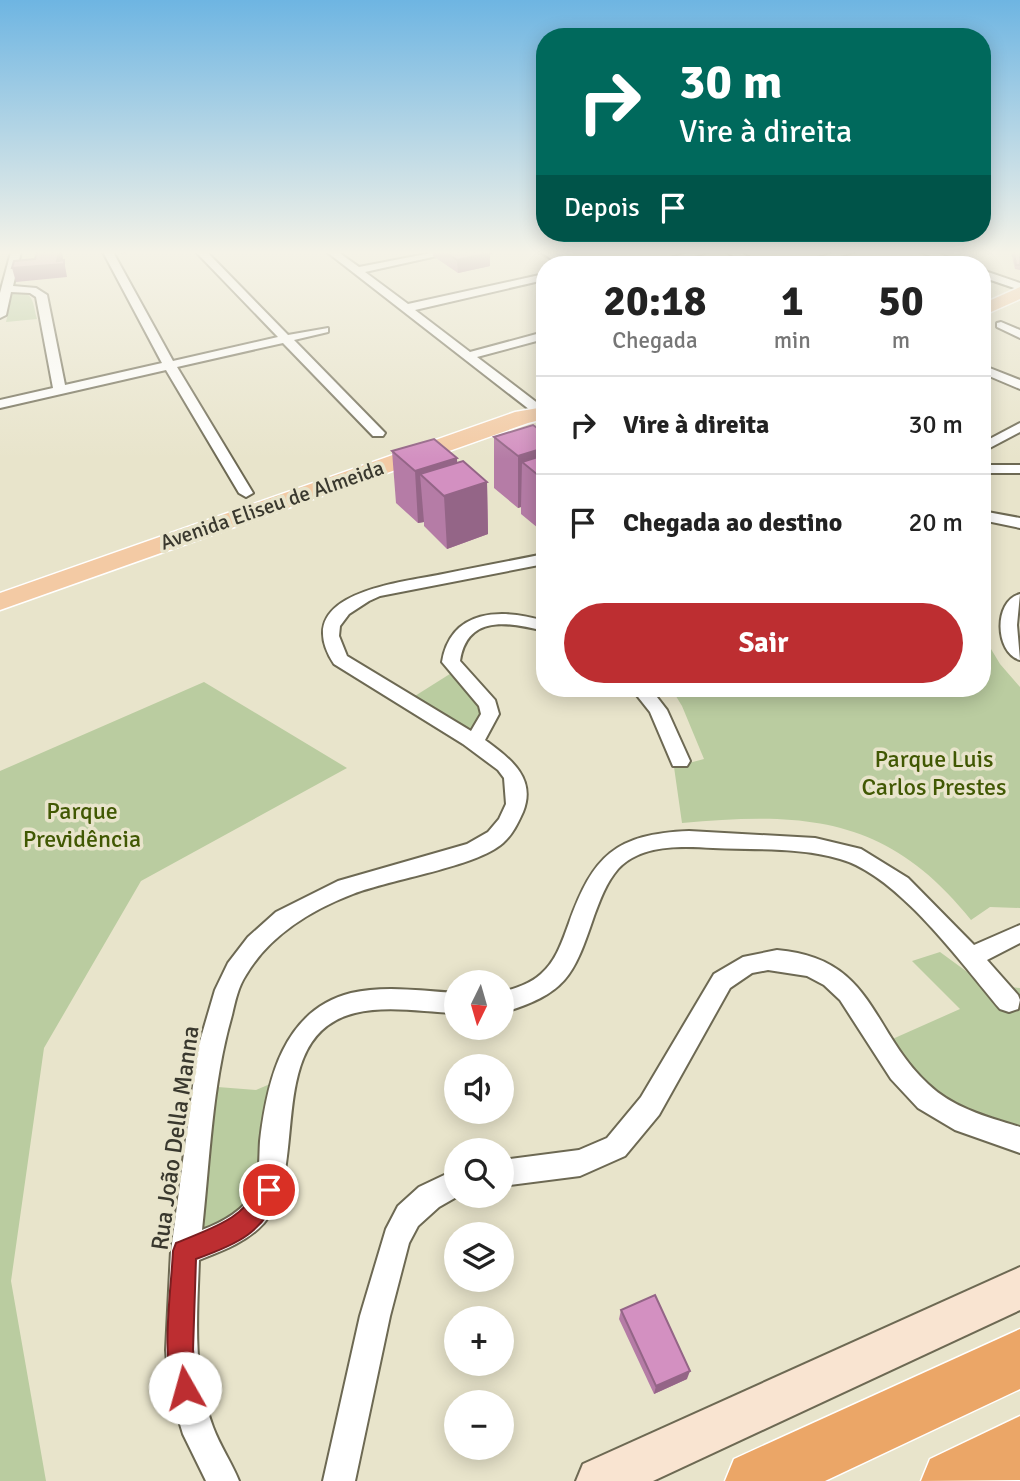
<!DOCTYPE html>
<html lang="pt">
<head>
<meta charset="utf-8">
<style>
	:root { --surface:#fff; --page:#f6f6f6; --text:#222; --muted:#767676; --line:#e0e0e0; --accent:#bd2e31 }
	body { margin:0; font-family:Signika,sans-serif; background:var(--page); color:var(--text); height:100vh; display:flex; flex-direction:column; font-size:26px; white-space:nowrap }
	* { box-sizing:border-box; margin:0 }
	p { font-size:23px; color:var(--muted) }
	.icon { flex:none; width:38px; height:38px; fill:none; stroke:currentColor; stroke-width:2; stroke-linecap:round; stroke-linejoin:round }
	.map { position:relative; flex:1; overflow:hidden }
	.details { position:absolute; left:536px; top:256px; width:455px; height:441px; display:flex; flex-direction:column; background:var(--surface); border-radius:28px; box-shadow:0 4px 18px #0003 }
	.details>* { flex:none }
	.guide { position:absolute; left:536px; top:28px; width:455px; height:214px; border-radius:28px; box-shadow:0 4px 18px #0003; background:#00695c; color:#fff; overflow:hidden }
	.needle { width:46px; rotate:185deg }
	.fabs { position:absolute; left:444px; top:970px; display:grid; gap:14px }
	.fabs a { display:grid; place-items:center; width:70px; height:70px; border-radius:50%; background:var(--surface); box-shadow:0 4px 18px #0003; font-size:35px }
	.pin { position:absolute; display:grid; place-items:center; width:60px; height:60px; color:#fff; margin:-30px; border:4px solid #fff; border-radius:50%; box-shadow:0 2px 7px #0007 }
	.me { position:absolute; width:77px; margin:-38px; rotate:353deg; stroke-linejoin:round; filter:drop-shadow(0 0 5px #0008) }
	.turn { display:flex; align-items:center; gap:24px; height:147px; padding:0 28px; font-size:32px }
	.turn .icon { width:91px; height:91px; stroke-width:2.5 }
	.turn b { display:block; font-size:49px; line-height:60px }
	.then { display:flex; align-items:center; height:66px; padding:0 28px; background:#0003; gap:14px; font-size:26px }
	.eta { display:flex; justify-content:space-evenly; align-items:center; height:119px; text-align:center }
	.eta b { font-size:42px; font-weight:800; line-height:49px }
	.cta { display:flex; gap:14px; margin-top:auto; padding:14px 28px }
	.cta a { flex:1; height:80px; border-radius:42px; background:var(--accent); color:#fff; font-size:28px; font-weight:800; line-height:80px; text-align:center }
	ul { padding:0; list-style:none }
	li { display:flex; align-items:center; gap:21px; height:98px; padding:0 28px; border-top:2px solid var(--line) }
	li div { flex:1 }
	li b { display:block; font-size:26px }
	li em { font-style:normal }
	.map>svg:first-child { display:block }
</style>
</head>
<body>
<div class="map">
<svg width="1020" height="1481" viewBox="0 0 1020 1481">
	<rect width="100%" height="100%" fill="#e8e4cb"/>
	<!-- green -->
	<g fill="#bacca0">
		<path d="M13 291C35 292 32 301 37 319L6 322Z"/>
		<path d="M982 634 1000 664 1020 687V908L990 907 971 920C888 816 805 812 682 823L674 767 704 759 682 706 671 688H982Z"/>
		<polygon points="453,672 486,705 470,739 407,701"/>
		<polygon points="204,682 347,768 141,881 44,1048 11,1281 46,1481 0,1481 0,771"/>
		<polygon points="940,952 985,985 1020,988 1020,1129 937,1101 888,1041 960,1009 912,961"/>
		<polygon points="284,1078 269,1190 185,1251 205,1086 256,1090"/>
	</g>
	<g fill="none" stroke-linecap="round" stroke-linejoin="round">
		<defs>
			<g id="street">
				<polygon points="11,252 21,252 13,286 36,288 47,295 65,385 162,363 103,252 113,252 173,361 278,337 196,252 207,252 288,335 328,328 328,332 294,340 385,433 383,436 373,436 283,343 177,367 253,493 246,497 239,493 166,370 0,408 0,400 53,388 36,297 30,293 11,292 6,315 0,318 0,293"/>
				<polygon points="327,252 338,252 359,267 436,252 455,252 365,272 408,304 544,274 544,280 415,310 470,352 544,332 544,339 477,357 544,408 544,418 539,417"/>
				<polygon points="541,252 553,252 571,264 559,264"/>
				<polygon points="691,252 708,252 666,264 649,264"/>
				<polygon points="726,252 739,252 762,264 749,264"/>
				<polygon points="838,252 854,252 812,264 796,264"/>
				<polygon points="921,252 935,252 964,264 950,264"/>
				<polygon points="982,270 1020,283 1020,290 982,277"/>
				<polygon points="1001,322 1020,330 1020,338 997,327 997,323"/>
				<polygon points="982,365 1020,380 1020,389 982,373"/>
				<polygon points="1020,423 1020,432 982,452 982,443"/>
				<rect x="982" y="465" width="38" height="8"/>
				<polygon points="982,511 1020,518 1020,528 982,520"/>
				<path d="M544 554V564L380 596 369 601 349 614 340 626 339 636 347 656 471 731 481 714 479 706 442 662C451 609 501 608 544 621V631C509 622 467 614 460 661L495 700 499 714 485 740C509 758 537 777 523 812 518 823 513 834 503 843 476 867 391 879 353 894 311 910 269 936 246 975 238 987 235 1002 232 1015 212 1084 210 1159 202 1230 221 1223 247 1209 255 1189 260 1175 259 1156 260 1141 267 1081 283 1010 351 993 385 985 422 991 457 993V1013C424 1012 387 1005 355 1013 262 1036 311 1170 264 1223 247 1242 222 1251 199 1260 197 1317 192 1373 213 1427 220 1446 232 1463 239 1481H206L183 1434 169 1388 166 1350 171 1251 198 1048 215 990 228 963 248 937 276 912 338 881 467 844 488 832 499 819 506 804 504 778 498 770 463 744 334 664C288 593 398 583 443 574 477 567 510 561 544 554Z"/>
				<path d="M1020 594 1017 625 1020 660C995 653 993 601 1020 594Z"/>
				<polygon points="631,688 650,688 667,710 690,761 687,766 673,766 650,712"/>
				<path d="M689 831 815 838 861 849 908 878 974 945 1020 925V943L987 960 1018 995 1020 1000 1018 1009 1009 1012 1000 1009C962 964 898 875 840 859 800 847 754 850 713 848 682 846 641 844 618 869 606 883 600 900 594 916 573 978 566 993 502 1013V992C516 988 530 984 541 974 556 961 562 942 569 923 593 856 615 834 689 831Z"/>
				<path d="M777 950C874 958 870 1030 928 1084 953 1108 987 1117 1020 1127V1153L955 1130 918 1108 891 1079 840 1000 824 985 807 976 768 970 752 973 730 988 659 1115 625 1156 580 1176 502 1186V1160L579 1150 607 1138 641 1097 714 974 743 957Z"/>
				<polygon points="457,1169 457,1195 460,1195 439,1207 418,1226 409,1243 390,1316 355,1481 323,1481 360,1316 386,1229 398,1206 419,1187"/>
			</g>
			<polygon id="secondary" points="1020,1267 1020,1310 653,1481 576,1481 583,1464"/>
			<g id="primary">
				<polygon points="1020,287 1020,299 982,316 982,304"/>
				<polygon points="544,407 544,419 528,423 0,610 0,593 515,412"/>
			</g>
			<g id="highway">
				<polygon points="1020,1329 1020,1389 825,1481 725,1481 734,1459"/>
				<polygon points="1020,1416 1020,1480 921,1481 930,1459"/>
			</g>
		</defs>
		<!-- street casing -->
		<use href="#street" stroke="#6d6953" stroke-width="4"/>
		<!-- secondary casing -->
		<use href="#secondary" stroke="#6d6953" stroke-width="4"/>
		<!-- primary casing -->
		<use href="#primary" stroke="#fff" stroke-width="3"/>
		<!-- highway casing -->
		<use href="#highway" stroke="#fff" stroke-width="3"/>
		<!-- street -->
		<use href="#street" fill="#fff" fill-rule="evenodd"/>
		<!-- secondary -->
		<use href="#secondary" fill="#f9e4d1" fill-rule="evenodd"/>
		<!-- primary -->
		<use href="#primary" fill="#f3caa4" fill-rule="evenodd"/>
		<!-- highway -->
		<use href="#highway" fill="#eba667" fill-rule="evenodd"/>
	</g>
	<!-- wall -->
	<g fill="#b57ca6">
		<polygon points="433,252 488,252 490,266 458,273 433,256"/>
		<polygon points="975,252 994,252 994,255"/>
		<polygon points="1011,252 1020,252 1020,270 1015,269"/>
		<polygon points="544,433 544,533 521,514 521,507 518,508 494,488 494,437"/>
		<polygon points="392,451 457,458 457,463 487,482 488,534 447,549 424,526 424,522 418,523 396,503"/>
		<polygon points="621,1310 687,1379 654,1394 619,1319"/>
	</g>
	<!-- shaded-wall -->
	<g fill="#946587">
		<polygon points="59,252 62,252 63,258 63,264 64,260 67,277 16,282 12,268"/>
		<polygon points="120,252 136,252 121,254"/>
		<polygon points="490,253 490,266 458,273 457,260"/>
		<polygon points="544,448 544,480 522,462 521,507 518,508 518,456"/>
		<polygon points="457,458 458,492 487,482 488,534 447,549 444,496 420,474 424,522 418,523 415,471"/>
		<polygon points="690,1371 687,1379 654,1394 656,1386"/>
	</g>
	<!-- building -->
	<g fill="#d390c1" stroke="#946587" stroke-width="2">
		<polygon points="37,252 59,252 57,261 64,260 64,264 12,268 14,261 35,259"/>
		<polygon points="445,252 488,252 490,253 457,260"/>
		<polygon points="1014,252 1020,252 1020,265 1016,265"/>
		<polygon points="533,425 544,433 544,448 518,456 494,437"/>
		<polygon points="434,439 457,458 415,471 392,451"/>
		<polygon points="544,455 544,480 522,462"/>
		<polygon points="463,461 487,482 444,496 420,474"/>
		<polygon points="655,1295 690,1371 656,1386 621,1310"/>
	</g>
	<!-- sky -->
	<linearGradient id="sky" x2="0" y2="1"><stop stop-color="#6eb5e2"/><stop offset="0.55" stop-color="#f5f3e8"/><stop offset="1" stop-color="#f5f3e8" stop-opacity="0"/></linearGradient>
	<rect width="1020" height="459" fill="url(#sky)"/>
	<!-- route -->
	<path fill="#bd2e31" stroke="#7b1e20" stroke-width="2" d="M269 1179 277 1182 281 1190C263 1233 238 1244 196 1259L193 1350 198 1388 194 1397 185 1401 176 1397C160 1358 171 1294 173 1251L176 1243C211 1228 245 1220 261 1182Z"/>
	<g text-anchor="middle" stroke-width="7" stroke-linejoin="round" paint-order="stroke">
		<!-- far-street labels -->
		<g font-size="21" fill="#39382e" stroke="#e8e4cb">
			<text transform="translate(272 505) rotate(-19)" y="7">Avenida Eliseu de Almeida</text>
		</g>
		<!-- park labels -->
		<g font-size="24" fill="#415803" stroke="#e8e4cb">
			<text x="934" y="767">Parque Luis<tspan x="934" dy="28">Carlos Prestes</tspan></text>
			<text x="82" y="819">Parque<tspan x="82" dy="28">Previdência</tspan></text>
		</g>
		<!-- street labels -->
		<g font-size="24" fill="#39382e" stroke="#e8e4cb">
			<text transform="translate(175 1138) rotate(-82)" y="8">Rua João Della Manna</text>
		</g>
	</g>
</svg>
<div class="fabs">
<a><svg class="needle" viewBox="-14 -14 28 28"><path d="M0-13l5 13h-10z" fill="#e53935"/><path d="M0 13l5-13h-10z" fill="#767676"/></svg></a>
<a><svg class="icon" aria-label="sound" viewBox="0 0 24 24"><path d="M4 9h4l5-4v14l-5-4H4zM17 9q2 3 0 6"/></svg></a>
<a><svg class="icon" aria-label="search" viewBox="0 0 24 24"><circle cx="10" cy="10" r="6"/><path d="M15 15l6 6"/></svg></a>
<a><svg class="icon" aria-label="layers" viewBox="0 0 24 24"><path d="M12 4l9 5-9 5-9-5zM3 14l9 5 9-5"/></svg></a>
<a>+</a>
<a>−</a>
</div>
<div class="pin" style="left:269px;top:1190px;background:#d93025"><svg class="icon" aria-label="arrive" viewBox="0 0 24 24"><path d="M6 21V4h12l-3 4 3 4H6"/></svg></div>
<svg class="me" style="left:185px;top:1388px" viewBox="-20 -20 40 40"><circle r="19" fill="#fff"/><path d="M0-13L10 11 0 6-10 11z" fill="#bd2e31"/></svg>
<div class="guide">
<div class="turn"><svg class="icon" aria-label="right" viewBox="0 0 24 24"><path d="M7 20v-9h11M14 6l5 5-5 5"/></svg><div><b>30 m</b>Vire à direita</div></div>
<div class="then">Depois<svg class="icon" aria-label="arrive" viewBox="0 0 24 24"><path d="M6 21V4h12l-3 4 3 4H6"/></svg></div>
</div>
<section class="details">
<div class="eta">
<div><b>20:18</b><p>Chegada</p></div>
<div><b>1</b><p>min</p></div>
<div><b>50</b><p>m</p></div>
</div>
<ul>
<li><svg class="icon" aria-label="right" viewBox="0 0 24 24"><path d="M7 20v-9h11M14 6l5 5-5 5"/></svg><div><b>Vire à direita</b></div><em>30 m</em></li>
<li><svg class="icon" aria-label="arrive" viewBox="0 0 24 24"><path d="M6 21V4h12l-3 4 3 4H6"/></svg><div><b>Chegada ao destino</b></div><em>20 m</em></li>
</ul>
<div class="cta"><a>Sair</a></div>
</section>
</div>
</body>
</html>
